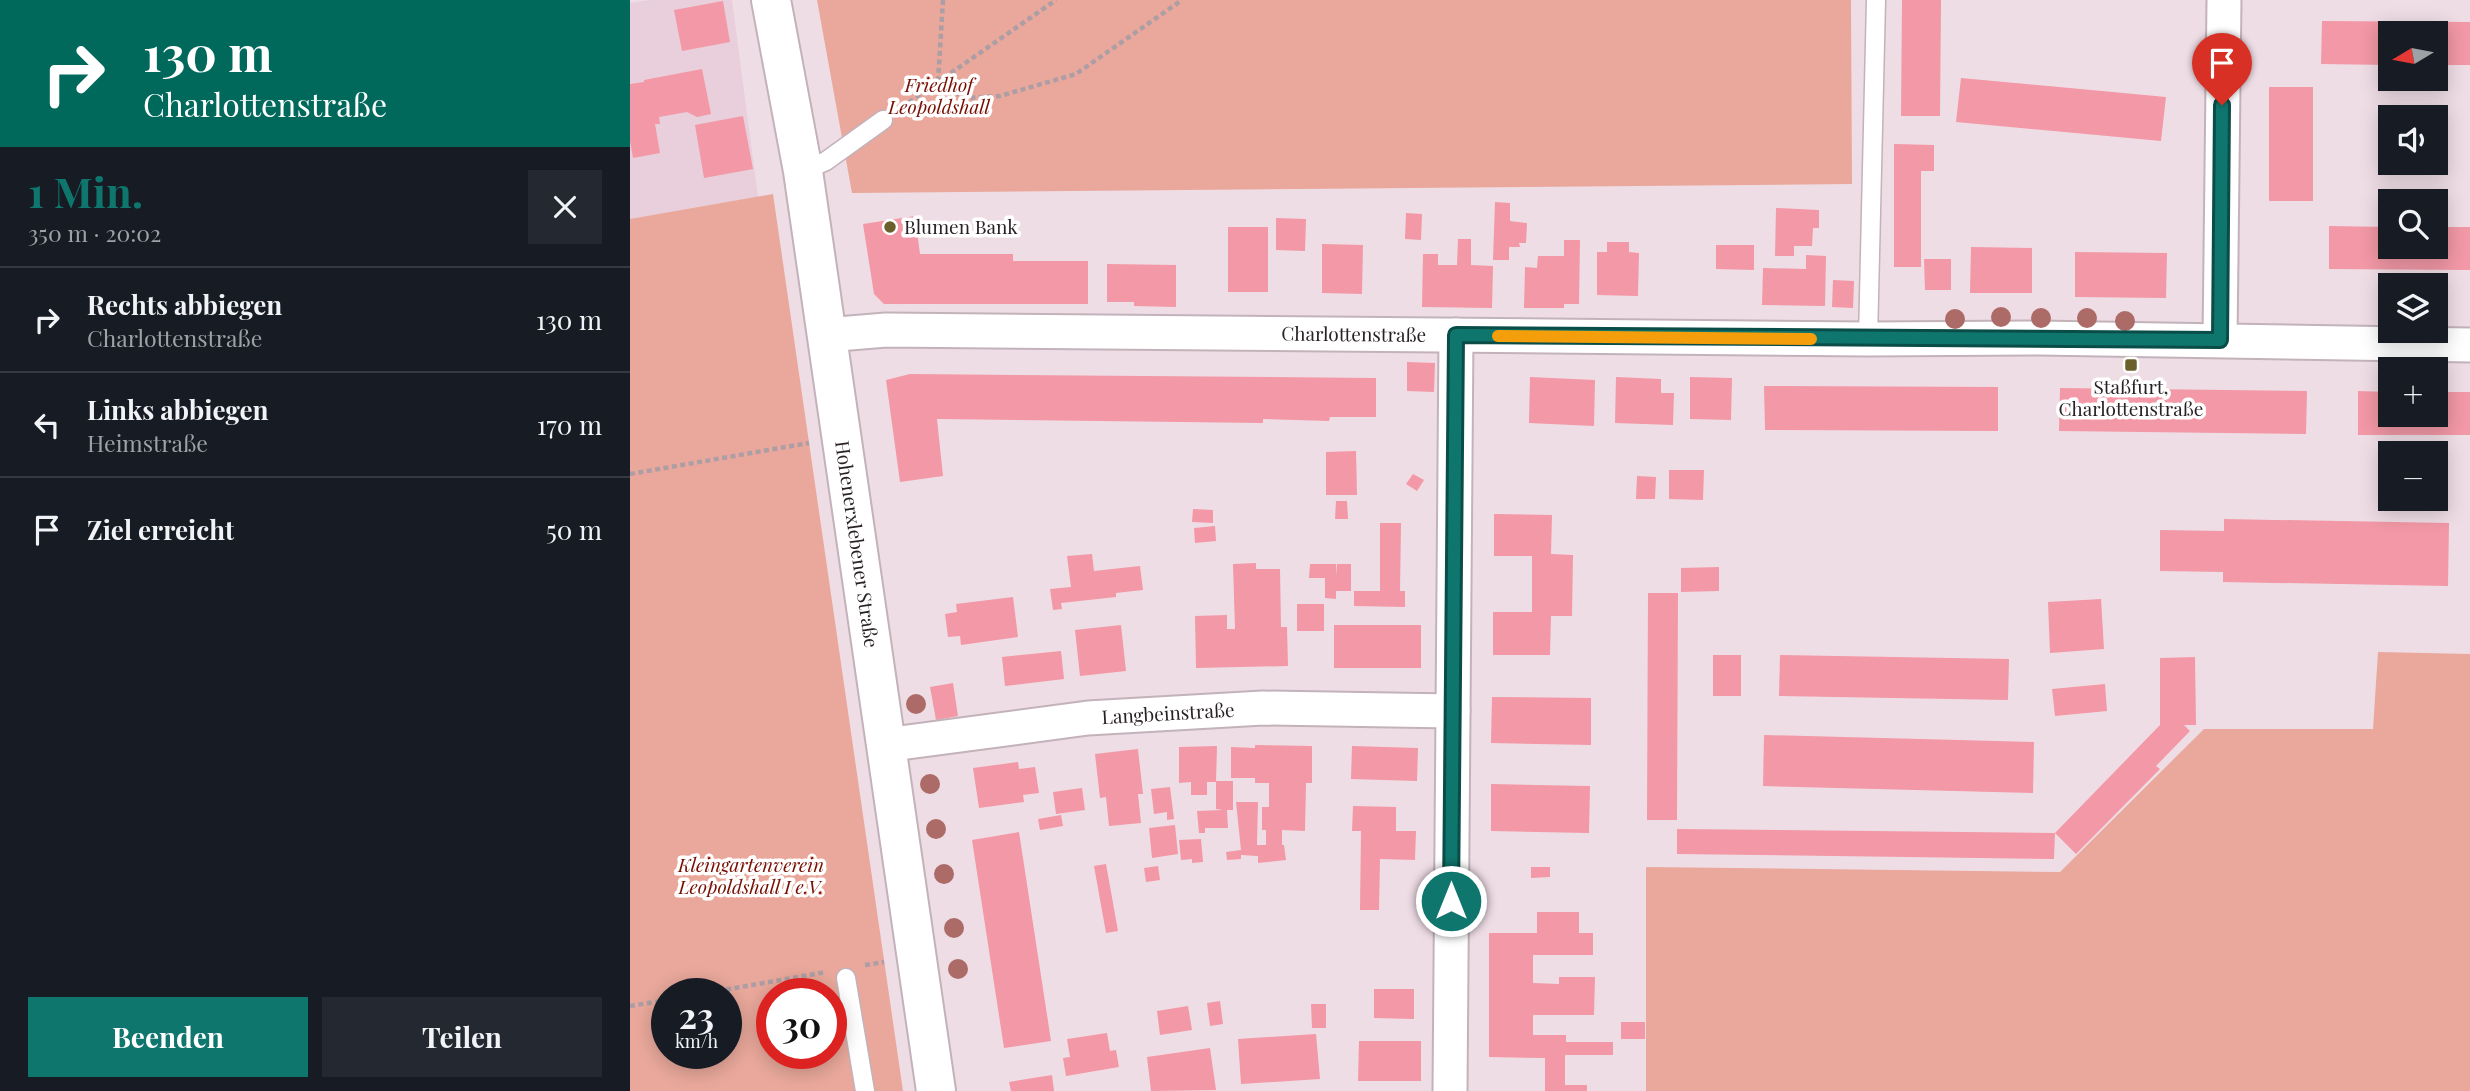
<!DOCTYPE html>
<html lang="de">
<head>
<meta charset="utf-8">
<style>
	:root { --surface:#171b24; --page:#242831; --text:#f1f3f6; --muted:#9ea1a6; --line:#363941; --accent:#0f766e }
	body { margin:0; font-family:"Playfair Display",serif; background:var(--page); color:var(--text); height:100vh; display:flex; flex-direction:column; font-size:26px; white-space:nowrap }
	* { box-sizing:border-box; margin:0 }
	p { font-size:23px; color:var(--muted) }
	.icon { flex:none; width:38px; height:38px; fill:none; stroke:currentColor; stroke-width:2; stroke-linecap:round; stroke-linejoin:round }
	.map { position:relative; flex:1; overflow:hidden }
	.sheet { display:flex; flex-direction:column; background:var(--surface); width:630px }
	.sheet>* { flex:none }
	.top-card { background:#00695c; color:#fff; overflow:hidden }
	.needle { width:46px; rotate:260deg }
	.controls { position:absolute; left:1748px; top:21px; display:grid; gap:14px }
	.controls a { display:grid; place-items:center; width:70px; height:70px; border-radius:0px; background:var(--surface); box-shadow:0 4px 18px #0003; font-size:35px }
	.speed { position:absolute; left:21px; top:978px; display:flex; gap:14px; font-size:35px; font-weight:700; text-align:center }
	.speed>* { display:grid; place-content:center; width:91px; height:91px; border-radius:50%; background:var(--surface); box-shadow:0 4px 18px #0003; line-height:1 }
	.speed small { font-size:18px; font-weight:400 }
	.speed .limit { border:10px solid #d22; background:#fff; color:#111 }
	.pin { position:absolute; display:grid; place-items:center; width:60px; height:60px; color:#fff; margin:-72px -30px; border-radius:50% 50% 50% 0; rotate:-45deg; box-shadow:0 0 7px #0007 }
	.pin .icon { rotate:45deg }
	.me { position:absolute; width:77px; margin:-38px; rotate:0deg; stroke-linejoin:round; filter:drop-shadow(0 0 5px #0008) }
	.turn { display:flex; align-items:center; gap:24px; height:147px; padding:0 28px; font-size:32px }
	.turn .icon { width:91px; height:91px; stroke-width:2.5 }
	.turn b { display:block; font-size:49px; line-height:60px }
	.round { display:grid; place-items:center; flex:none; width:74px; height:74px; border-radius:0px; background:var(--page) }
	.head { display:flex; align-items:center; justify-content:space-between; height:119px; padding:0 28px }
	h1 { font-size:42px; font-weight:700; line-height:52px; color:var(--accent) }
	.action { display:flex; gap:14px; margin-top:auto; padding:14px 28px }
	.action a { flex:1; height:80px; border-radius:0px; background:var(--accent); color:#fff; font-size:28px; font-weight:700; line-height:80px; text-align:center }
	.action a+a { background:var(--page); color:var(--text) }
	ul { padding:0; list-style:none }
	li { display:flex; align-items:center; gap:21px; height:105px; padding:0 28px; border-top:2px solid var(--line) }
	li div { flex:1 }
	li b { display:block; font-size:26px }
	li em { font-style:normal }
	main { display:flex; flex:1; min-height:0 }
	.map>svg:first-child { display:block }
</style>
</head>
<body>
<main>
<section class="sheet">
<div class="top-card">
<div class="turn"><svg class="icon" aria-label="right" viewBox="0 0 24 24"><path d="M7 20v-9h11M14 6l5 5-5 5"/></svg><div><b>130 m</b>Charlottenstraße</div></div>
</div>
<div class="head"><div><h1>1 Min.</h1><p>350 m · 20:02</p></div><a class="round"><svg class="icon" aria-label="close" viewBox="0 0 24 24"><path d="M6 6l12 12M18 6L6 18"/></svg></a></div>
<ul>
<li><svg class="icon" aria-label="right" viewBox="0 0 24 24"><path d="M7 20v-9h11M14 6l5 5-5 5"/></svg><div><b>Rechts abbiegen</b><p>Charlottenstraße</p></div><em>130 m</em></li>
<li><svg class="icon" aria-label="left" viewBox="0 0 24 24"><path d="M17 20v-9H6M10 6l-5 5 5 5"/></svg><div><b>Links abbiegen</b><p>Heimstraße</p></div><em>170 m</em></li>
<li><svg class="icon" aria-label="arrive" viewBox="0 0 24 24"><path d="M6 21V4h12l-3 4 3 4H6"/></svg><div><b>Ziel erreicht</b></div><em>50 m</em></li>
</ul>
<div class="action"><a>Beenden</a><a>Teilen</a></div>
</section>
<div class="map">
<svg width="1840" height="1091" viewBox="0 0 1840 1091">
	<rect width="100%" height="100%" fill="#efdde5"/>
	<!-- built -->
	<polygon fill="#e8cfdb" points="19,0 102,0 128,197 0,219 0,3"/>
	<!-- green -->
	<g fill="#e9a89b" fill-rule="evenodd">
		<polygon points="187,0 1221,0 1222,184 222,193"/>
		<path d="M143 194 273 1091H0V219ZM37 994H96V1054H37ZM142 994H201V1054H142Z"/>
		<polygon points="1748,652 1840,654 1840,1091 1016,1091 1016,867 1430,872 1574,729 1743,729"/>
	</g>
	<!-- building -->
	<g fill="#f298a6">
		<polygon points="1272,0 1311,0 1310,116 1271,116"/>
		<polygon points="93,1 100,42 52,51 44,10"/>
		<polygon points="1692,21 1840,22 1840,65 1806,65 1806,33 1760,33 1760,65 1691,64"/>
		<polygon points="72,69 81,114 67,117 57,112 29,117 30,124 25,124 30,153 3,158 0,141 0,84 14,82 14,80"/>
		<polygon points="1331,78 1536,97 1531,141 1326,122"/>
		<rect x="1639" y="87" width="44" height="114"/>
		<polygon points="113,116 123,169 74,178 65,125"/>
		<polygon points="1264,144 1304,145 1304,171 1291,171 1291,267 1264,267"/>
		<polygon points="865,202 880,203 880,221 897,223 896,243 889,243 890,247 879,247 879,260 863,260"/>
		<polygon points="1146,208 1189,210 1189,228 1183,228 1182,246 1164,246 1164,256 1145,256"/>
		<polygon points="776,213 792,214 791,240 775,239"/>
		<polygon points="285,216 290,254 383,254 383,261 458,261 458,304 254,304 244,294 233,224"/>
		<polygon points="646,218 676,219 675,251 646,250"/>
		<polygon points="1699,226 1760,227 1760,247 1806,247 1806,227 1840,227 1840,270 1699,269"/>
		<rect x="598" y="227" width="40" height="65"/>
		<polygon points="828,239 841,239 841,265 863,266 862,308 792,307 793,254 808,254 808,265 827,265"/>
		<polygon points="934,240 950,240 949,304 934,304 934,308 894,308 895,267 907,268 908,256 934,256"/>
		<polygon points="977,242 999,242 999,252 1009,253 1008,296 967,295 967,252 977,252"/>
		<polygon points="692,244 733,245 732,294 692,293"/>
		<polygon points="1086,245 1124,245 1124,270 1086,269"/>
		<polygon points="1341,247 1402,248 1402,293 1340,293"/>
		<polygon points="1445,252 1537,253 1536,298 1445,297"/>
		<polygon points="1176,255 1196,256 1195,306 1132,305 1133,268 1176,269"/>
		<polygon points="1294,259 1321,259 1321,290 1295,290"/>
		<polygon points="477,264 546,265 546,307 504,306 504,302 477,302"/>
		<polygon points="1203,280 1224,281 1223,308 1202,307"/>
		<polygon points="777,362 805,363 804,392 777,391"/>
		<polygon points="280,374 746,378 746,417 700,417 699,421 633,419 633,423 307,419 313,476 270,482 256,380"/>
		<polygon points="900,377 965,380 964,426 899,423"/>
		<polygon points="986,377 1031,379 1031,393 1044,393 1043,425 985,423"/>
		<polygon points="1060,377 1102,378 1101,420 1060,419"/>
		<polygon points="1134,386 1368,387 1368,431 1135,430"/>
		<polygon points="1430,388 1677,391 1676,434 1429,431"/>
		<polygon points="1728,391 1760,392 1760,415 1806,415 1806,392 1840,392 1840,435 1728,435"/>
		<polygon points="726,451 727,495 696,495 696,452"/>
		<polygon points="1039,470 1074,470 1073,500 1039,499"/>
		<polygon points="783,474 794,480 787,491 776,484"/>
		<polygon points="1007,476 1026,477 1025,499 1006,499"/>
		<polygon points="706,501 717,501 718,519 705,519"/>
		<polygon points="563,509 583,510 583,523 562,522"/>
		<polygon points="864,514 922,515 921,554 943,555 942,616 921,616 920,655 863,655 863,612 902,612 902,556 864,556"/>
		<polygon points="1594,519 1819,523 1818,586 1593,582 1593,572 1530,571 1530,530 1594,531"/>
		<polygon points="750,523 771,523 770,591 775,591 775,607 724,606 724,591 750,591"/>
		<polygon points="585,526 586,541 565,543 564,528"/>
		<polygon points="462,554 464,571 510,566 513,590 486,593 486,597 431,603 432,609 423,610 420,589 441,587 437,556"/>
		<polygon points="626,563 626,569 650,569 651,627 657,627 658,666 566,668 565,616 597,615 597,629 605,629 603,564"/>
		<polygon points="680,564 706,564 706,576 707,564 721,564 721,591 706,591 706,599 695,598 695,578 679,578"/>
		<polygon points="1089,567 1089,591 1051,592 1051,568"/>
		<polygon points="1018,593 1048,593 1047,820 1017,820"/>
		<polygon points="383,597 388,637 331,645 330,636 318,637 315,614 327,612 326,604"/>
		<polygon points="1471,599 1474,649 1420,653 1418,602"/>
		<rect x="667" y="604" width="27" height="27"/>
		<polygon points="491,625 496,671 450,676 445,630"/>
		<rect x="704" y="625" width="87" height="43"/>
		<polygon points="431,651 434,679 375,686 372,657"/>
		<rect x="1083" y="655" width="28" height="41"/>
		<polygon points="1150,655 1379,659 1378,700 1149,696"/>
		<polygon points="1565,657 1566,725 1554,725 1560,731 1526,766 1530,769 1446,854 1425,833 1530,725 1530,658"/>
		<polygon points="323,683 328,716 306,720 300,687"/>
		<polygon points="1475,684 1477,711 1425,716 1422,689"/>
		<polygon points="862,697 961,698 961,745 861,743"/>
		<polygon points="1134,735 1404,742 1403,793 1133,786"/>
		<polygon points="625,745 682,746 682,783 676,783 675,831 652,830 652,845 654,845 656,860 628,863 628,856 611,855 611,859 597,860 596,852 611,850 606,802 628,802 627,845 636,845 636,830 632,830 632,807 639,807 639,783 625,783 625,778 601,778 601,747 625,748"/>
		<polygon points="587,746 586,782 577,782 577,795 561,795 561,782 549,783 549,747"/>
		<polygon points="722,746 788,748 787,781 721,779"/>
		<polygon points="508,749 513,794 508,794 511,823 479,826 476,797 470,798 465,754"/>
		<polygon points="388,762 389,769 405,767 409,793 393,795 394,802 349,808 343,768"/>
		<polygon points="586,781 603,781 603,810 597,810 598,828 575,828 575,833 569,833 567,811 593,810 586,809"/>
		<polygon points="861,784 960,786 959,833 861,831"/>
		<polygon points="540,787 544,819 537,820 537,812 524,814 521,789"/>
		<polygon points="452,788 455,810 426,814 423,792"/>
		<polygon points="723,806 766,807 766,831 786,831 785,860 750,859 749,910 730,910 731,831 722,831"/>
		<polygon points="431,815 433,826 410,830 408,819"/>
		<polygon points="545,825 548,854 522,858 519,828"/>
		<polygon points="1047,829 1425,833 1424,859 1047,854"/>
		<polygon points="389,832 421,1041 374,1048 342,840"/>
		<polygon points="571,839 573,862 562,863 562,859 551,860 549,840"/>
		<polygon points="476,864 488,931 476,933 464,866"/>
		<polygon points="528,866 530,880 516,882 514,868"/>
		<polygon points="901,867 920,867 920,877 901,878"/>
		<polygon points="907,912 949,912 949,933 963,933 963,955 903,955 903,983 929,984 929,977 965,977 964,1015 903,1015 903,1035 936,1035 936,1042 983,1042 983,1055 935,1055 935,1085 957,1085 957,1091 915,1091 915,1058 859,1057 859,933 907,933"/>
		<polygon points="744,989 784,989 784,1019 744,1018"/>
		<polygon points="590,1001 593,1024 580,1026 577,1003"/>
		<polygon points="681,1004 696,1004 696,1028 682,1028"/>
		<polygon points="558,1006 562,1030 530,1035 527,1011"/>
		<rect x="991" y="1022" width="24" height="17"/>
		<polygon points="477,1033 480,1051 486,1050 489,1067 436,1076 433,1058 440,1057 437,1039"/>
		<polygon points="686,1034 690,1079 611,1084 608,1039"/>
		<polygon points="729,1041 791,1041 791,1081 728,1081"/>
		<polygon points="580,1048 586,1090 521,1091 517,1057"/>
		<polygon points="422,1075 424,1091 381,1091 379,1082"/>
	</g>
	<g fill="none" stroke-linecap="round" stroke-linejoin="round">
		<defs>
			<g id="lane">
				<polyline points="173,171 196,161 253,120"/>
				<polyline points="1238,339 1246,0"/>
				<polyline points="216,978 235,1091"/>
			</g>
			<g id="street">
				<path id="s1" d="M196 335 256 330 1238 339 1408 338 1840 345"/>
				<polyline points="1590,340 1594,0"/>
				<path id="s2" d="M255 745 458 718 633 708 823 711"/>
				<polyline points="820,1091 826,335"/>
			</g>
			<g id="secondary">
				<path id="s3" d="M141 0 173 171 306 1091"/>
			</g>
		</defs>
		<!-- lane casing -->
		<use href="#lane" stroke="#c3b2ba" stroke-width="21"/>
		<!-- street casing -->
		<use href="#street" stroke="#c3b2ba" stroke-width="37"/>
		<!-- secondary casing -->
		<use href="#secondary" stroke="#c3b2ba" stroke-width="42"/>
		<!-- path -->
		<g stroke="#ac9ea4" stroke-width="4.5" stroke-dasharray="5 3.5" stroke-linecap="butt">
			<polyline points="313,0 308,82 335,98 370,96 446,74 552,0"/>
			<polyline points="272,107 426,0"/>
			<polyline points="0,474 179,443"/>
			<polyline points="235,965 254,962"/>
			<polyline points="71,994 196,972"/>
			<polyline points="0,1006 37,1000"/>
		</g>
		<!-- lane -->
		<use href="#lane" stroke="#fff" stroke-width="18"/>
		<!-- street -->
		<use href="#street" stroke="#fff" stroke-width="33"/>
		<!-- secondary -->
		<use href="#secondary" stroke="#fff" stroke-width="38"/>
	</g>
	<!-- trees -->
	<g fill="#ad6b68">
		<circle cx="1371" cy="317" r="10"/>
		<circle cx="1411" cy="318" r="10"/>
		<circle cx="1457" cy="318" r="10"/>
		<circle cx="1325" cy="319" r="10"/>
		<circle cx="1495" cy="321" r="10"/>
		<circle cx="286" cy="704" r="10"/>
		<circle cx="300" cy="784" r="10"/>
		<circle cx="306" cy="829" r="10"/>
		<circle cx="314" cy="874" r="10"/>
		<circle cx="324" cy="928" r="10"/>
		<circle cx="328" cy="969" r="10"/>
	</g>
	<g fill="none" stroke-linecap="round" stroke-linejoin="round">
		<defs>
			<polyline id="route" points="821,901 826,335 1590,340 1592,105"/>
		</defs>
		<!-- route casing -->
		<use href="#route" stroke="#0a4d48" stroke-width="18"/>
		<!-- route -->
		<use href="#route" stroke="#0f766e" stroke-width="12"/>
		<!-- slow -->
		<polyline stroke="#f59e0b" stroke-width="12" points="868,336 1181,339"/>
	</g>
	<!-- markers -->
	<g fill="#6b5f2c" stroke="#fff" stroke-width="2.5">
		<circle cx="260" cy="227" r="7"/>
		<rect x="1494" y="358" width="14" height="14" rx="3.5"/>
	</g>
	<g text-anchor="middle" stroke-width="7" stroke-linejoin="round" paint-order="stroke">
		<!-- park labels -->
		<g font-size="19" font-style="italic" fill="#770e01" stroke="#fff">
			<text x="309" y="92">Friedhof<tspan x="309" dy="22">Leopoldshall</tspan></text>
			<text x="121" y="872">Kleingartenverein<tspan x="121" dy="22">Leopoldshall I e.V.</tspan></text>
		</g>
		<!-- poi labels -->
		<g font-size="19" fill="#292225" stroke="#fff" text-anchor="start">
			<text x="274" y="234">Blumen Bank</text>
			<text x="1501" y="394" text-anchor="middle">Staßfurt,<tspan x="1501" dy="22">Charlottenstraße</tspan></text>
		</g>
		<!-- street labels -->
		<g font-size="19" fill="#292225" stroke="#fff">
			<text dy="7" stroke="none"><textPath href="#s1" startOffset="528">Charlottenstraße</textPath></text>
			<text dy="7" stroke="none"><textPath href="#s3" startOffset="551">Hohenerxlebener Straße</textPath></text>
			<text dy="7" stroke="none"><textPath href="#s2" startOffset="285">Langbeinstraße</textPath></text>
		</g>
	</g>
</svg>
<div class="controls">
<a><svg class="needle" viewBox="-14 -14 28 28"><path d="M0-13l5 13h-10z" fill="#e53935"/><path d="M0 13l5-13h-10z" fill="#9ea1a6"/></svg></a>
<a><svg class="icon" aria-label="sound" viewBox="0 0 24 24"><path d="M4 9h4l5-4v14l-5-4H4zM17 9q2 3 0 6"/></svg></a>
<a><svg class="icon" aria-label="search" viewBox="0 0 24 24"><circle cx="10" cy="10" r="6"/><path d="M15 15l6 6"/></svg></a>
<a><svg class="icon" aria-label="layers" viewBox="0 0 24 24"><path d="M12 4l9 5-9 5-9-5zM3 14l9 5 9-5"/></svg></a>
<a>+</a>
<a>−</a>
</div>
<div class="speed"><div>23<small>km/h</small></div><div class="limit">30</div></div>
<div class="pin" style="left:1592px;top:105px;background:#d93025"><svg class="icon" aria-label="arrive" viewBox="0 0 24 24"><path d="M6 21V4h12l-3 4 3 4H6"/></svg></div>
<svg class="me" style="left:821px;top:901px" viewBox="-20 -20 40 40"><circle r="17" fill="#0f766e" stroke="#fff" stroke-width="3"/><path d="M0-11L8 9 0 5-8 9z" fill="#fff"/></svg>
</div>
</main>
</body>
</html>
